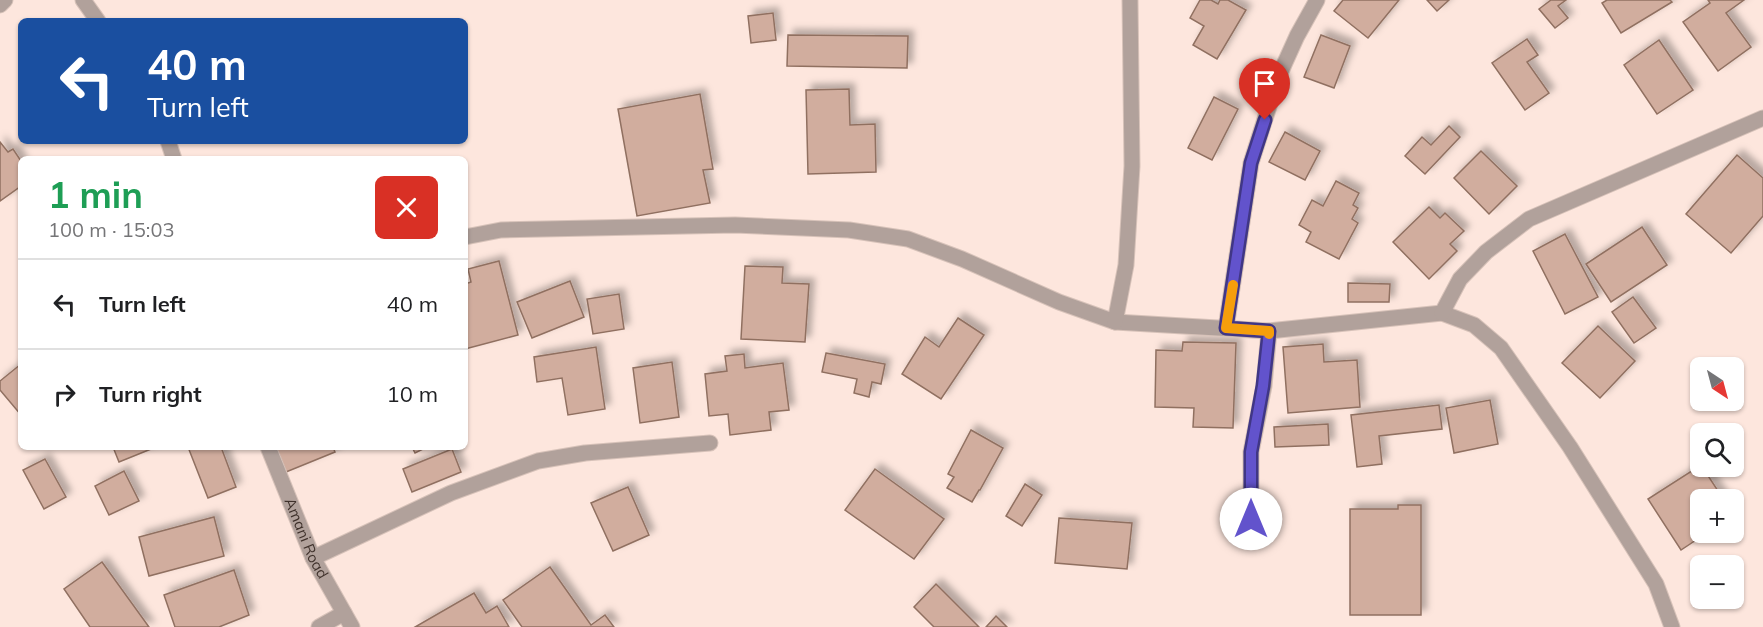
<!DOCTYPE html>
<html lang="en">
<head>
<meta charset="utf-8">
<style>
	:root { --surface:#fff; --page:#f2f2f2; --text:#202124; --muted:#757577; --line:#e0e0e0 }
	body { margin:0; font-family:Mulish,sans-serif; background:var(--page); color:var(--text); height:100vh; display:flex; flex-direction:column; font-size:22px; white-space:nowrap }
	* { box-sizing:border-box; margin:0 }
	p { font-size:20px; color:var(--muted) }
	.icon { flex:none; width:33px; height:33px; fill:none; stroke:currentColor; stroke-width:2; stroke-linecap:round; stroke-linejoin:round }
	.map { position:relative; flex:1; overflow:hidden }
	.side { position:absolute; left:18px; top:156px; width:450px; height:294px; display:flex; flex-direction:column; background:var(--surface); border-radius:9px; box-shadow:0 2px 4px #0004 }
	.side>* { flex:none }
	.banner { position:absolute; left:18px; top:18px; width:450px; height:126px; border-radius:9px; box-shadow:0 2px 4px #0004; background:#1a4fa0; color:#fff; overflow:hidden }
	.needle { width:39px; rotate:144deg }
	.buttons { position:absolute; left:1690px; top:357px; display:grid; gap:12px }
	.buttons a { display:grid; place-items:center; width:54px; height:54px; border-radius:9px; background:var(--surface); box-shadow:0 2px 4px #0004; font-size:30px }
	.pin { position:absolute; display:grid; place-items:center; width:51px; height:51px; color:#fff; margin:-62px -26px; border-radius:50% 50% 50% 0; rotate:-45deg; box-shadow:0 0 6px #0007 }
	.pin .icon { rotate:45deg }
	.me { position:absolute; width:66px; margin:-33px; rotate:0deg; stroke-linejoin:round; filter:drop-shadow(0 0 4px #0008) }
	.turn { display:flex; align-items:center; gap:21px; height:126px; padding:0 30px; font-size:27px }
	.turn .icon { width:78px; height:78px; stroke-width:2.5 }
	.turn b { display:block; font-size:42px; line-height:51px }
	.round { display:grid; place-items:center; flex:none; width:63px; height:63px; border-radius:9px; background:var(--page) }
	.overview { display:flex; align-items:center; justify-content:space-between; height:102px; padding:0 30px }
	h1 { font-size:36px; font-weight:700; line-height:45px; color:#1e9e55 }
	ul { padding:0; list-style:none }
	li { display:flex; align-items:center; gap:18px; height:90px; padding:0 30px; border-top:2px solid var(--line) }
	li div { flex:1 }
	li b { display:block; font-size:22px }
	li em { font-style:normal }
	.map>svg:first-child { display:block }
</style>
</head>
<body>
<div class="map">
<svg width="1763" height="627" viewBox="0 0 1763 627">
	<defs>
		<filter id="shadow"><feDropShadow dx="5.5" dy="-5.5" stdDeviation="3" flood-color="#0004"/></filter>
	</defs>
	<rect width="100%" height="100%" fill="#fde6dd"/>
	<!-- building -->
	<g fill="#d1ad9e" stroke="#907061" stroke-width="1.5" filter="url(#shadow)">
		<polygon points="1200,0 1211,0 1218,4 1220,0 1228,0 1246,10 1217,59 1193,45 1204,26 1190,18"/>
		<polygon points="1343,0 1399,0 1368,38 1334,11"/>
		<polygon points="1427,0 1449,0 1437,11"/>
		<polygon points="1551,0 1566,0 1558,6 1568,18 1555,28 1539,9"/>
		<polygon points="1607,0 1670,0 1672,2 1621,33 1602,3"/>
		<polygon points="1708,0 1744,0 1726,13 1751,47 1718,71 1683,22 1710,3"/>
		<polygon points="773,13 776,40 751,43 748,16"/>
		<polygon points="788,35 908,36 907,68 787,66"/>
		<polygon points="1321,35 1350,46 1334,88 1304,77"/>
		<polygon points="1527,39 1538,55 1527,62 1549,93 1525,110 1492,63"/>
		<polygon points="1659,40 1693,90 1657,114 1624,65"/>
		<polygon points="849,89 850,125 875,124 876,172 808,174 806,90"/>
		<polygon points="700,94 713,169 703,170 710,203 637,216 618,109"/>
		<polygon points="1214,97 1238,109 1212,160 1188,148"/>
		<polygon points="1449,126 1460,137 1425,174 1405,156 1422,137 1431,145"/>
		<polygon points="1285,132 1320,151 1305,180 1269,162"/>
		<polygon points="0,142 8,152 13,149 21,161 21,186 0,201"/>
		<polygon points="1481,151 1517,186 1489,214 1454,178"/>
		<polygon points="1737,155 1763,178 1763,216 1731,253 1686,214"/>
		<polygon points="1336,181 1359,193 1353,205 1358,208 1352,219 1358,223 1339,259 1306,242 1311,232 1299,225 1312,200 1323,206"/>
		<polygon points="1429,207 1440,218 1445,213 1464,231 1450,244 1457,251 1429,279 1393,242"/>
		<polygon points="1642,227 1667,265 1611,302 1586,264"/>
		<polygon points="1565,234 1598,297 1565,314 1533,251"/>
		<polygon points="499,261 518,335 465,349 465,284 471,282 468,269"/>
		<polygon points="745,266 783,267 782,283 809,284 805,342 741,339"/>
		<polygon points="570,281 584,317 532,338 517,302"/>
		<polygon points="1348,283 1390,284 1389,302 1348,302"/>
		<polygon points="619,294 624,329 593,334 587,299"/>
		<polygon points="1633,297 1656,328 1634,343 1612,312"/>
		<polygon points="958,318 984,335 941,399 902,374 925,337 939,347"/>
		<polygon points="1598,326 1635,361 1600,398 1562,363"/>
		<polygon points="1183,342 1236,343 1233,428 1193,427 1194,408 1155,407 1156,350 1182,351"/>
		<polygon points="1323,344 1324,362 1357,360 1360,407 1288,413 1283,347"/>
		<polygon points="596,347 605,409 568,415 562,378 537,382 534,357"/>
		<polygon points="826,353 885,364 881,384 872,382 869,397 854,393 857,379 822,372"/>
		<polygon points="744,354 745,368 783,363 789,410 769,412 771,430 730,435 728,414 709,416 705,374 727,371 725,356"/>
		<polygon points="672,362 679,417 640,423 633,368"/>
		<polygon points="21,364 21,415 0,390 0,381"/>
		<polygon points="1490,400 1498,444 1454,453 1446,408"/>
		<polygon points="1439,405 1442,429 1379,436 1382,464 1357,467 1351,415"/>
		<polygon points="1328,424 1329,445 1275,447 1274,427"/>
		<polygon points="971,430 1003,448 980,490 979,490 972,502 947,488 954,477 948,474"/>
		<polygon points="113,447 156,447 119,462"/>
		<polygon points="188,447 221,447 236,487 208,498"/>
		<polygon points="276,447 333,447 335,452 286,472"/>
		<polygon points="412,447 427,447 415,453"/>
		<polygon points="452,449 461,472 412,492 403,469"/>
		<polygon points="45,459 66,497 44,509 23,470"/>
		<polygon points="1701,465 1724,500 1701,500 1701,532 1708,532 1681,550 1648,499"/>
		<polygon points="875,469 944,519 914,559 845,510"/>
		<polygon points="124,471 139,501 109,515 95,486"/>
		<polygon points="1025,484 1042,495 1022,526 1006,516"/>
		<polygon points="628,487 649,535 613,551 591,503"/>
		<polygon points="1398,505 1421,505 1421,615 1350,615 1350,509 1398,509"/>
		<polygon points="214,517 224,556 149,576 139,537"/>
		<polygon points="1059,518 1132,523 1127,569 1055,563"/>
		<polygon points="102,562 149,627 90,627 64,589"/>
		<polygon points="550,567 591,625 605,615 614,627 522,627 503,600"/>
		<polygon points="234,570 249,615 219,627 175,627 164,595"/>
		<polygon points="936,584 979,627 934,627 914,607"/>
		<polygon points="474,593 486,613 497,606 509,627 415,627"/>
		<polygon points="996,616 1007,627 986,627"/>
	</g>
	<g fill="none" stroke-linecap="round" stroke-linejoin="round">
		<defs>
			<g id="street">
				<polyline points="83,0 98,21"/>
				<polyline points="0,5 5,0"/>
				<polyline points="168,141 174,159"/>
				<polyline points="465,237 501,230 735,225 849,230 908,239 962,259 1059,302 1115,322 1269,331 1442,313 1474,325 1501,348 1570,447 1656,584 1672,627"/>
				<polyline points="1442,313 1460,279 1486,252 1529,219 1763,118"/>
				<polyline points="1115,322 1126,265 1132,166 1130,0"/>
				<polyline points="1226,328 1251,163 1278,78 1297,36 1317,0"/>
				<path id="s1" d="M268 447 313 558 352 627"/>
				<polyline points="1251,533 1251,452 1264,386 1269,331"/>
				<polyline points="313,558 451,493 538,461 585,453 710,443"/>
				<polyline points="319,627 344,613"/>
			</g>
		</defs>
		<!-- street casing -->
		<use href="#street" stroke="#d7c2b9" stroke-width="17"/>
		<!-- street -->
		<use href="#street" stroke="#b1a19b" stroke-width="15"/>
	</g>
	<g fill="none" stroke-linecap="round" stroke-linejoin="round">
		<defs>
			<polyline id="route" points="1251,519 1251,452 1263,386 1269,331 1226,328 1251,163 1265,120"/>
		</defs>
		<!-- route casing -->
		<use href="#route" stroke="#403685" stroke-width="15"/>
		<!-- route -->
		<use href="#route" stroke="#6253cc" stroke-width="10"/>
		<!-- slow -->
		<polyline stroke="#f59e0b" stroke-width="10" points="1233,285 1226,328 1269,331 1269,334"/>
	</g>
	<g text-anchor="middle" stroke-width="4.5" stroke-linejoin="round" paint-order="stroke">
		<!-- street labels -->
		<g font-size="15" fill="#3f312b" stroke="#fff">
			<text dy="5" stroke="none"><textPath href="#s1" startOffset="99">Amani Road</textPath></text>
		</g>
	</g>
</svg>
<div class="buttons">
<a><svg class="needle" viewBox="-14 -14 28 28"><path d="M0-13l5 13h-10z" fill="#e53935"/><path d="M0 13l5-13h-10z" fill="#757577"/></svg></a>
<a><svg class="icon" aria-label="search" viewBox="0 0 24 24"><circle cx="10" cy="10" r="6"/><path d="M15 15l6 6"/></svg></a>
<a>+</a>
<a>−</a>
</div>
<div class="pin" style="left:1265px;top:120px;background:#d93025"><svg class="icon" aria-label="arrive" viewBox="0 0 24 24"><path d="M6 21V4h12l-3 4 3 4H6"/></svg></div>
<svg class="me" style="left:1251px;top:519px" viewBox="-20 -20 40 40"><circle r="19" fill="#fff"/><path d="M0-13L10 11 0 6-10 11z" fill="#6253cc"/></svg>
<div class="banner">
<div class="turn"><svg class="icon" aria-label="left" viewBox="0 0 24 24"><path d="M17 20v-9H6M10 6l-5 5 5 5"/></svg><div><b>40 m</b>Turn left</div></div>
</div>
<section class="side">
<div class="overview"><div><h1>1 min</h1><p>100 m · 15:03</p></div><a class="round" style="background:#d93025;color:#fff"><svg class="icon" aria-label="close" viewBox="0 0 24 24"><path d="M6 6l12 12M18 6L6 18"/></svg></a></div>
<ul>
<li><svg class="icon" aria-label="left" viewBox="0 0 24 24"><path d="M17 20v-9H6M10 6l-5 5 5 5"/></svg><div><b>Turn left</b></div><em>40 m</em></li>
<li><svg class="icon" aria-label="right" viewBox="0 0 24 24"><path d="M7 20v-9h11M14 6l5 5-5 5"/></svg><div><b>Turn right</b></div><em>10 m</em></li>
</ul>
</section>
</div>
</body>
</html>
